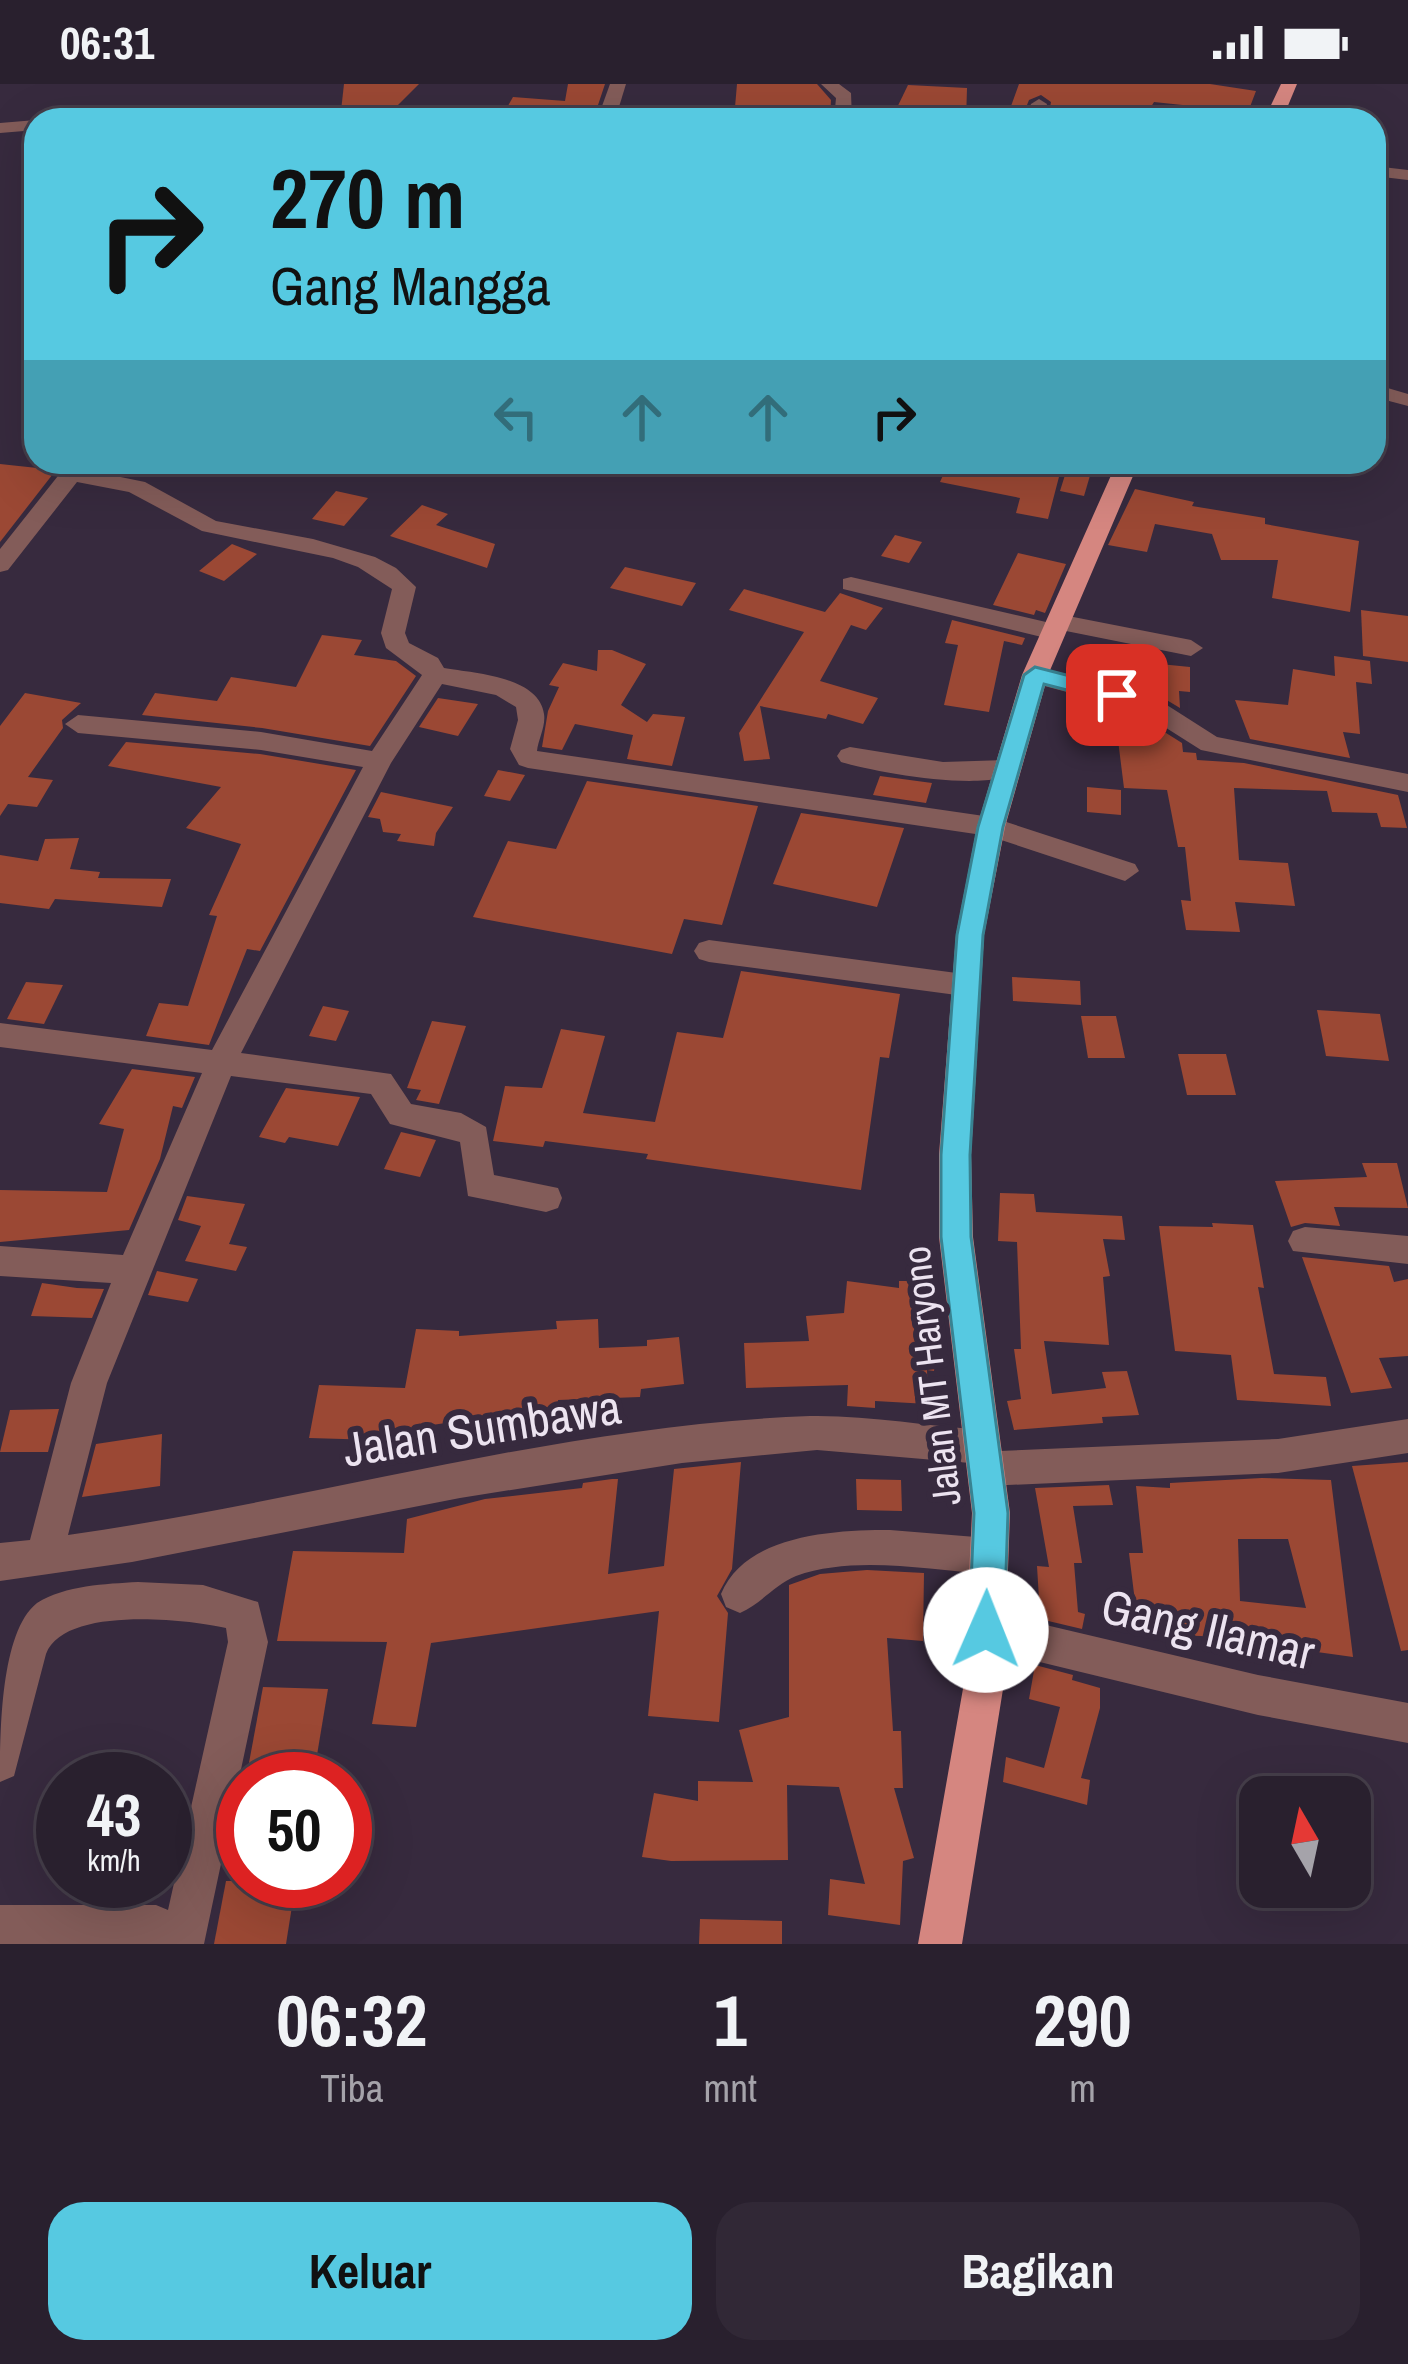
<!DOCTYPE html>
<html lang="id">
<head>
<meta charset="utf-8">
<style>
	:root { --surface:#29202e; --page:#312836; --text:#f1f3f6; --muted:#a5a3aa; --line:#453e4a; --accent:#56c9e1 }
	body { margin:0; font-family:"Archivo Narrow",sans-serif; background:var(--page); color:var(--text); height:100vh; display:flex; flex-direction:column; font-size:45px; white-space:nowrap }
	* { box-sizing:border-box; margin:0 }
	p { font-size:39px; color:var(--muted) }
	.icon { flex:none; width:66px; height:66px; fill:none; stroke:currentColor; stroke-width:2; stroke-linecap:round; stroke-linejoin:round }
	.map { position:relative; height:1860px; overflow:hidden }
	.details { display:flex; flex-direction:column; background:var(--surface); flex:1 }
	.details>* { flex:none }
	.top-card { position:absolute; left:24px; top:24px; width:1362px; height:366px; border-radius:36px; box-shadow:0 12px 48px #0002,0 0 0 3px var(--line); background:#56c9e1; color:#111; overflow:hidden }
	.needle { width:78px; rotate:351deg }
	.controls { position:absolute; left:1239px; top:1692px; display:grid; gap:24px }
	.controls a { display:grid; place-items:center; width:132px; height:132px; border-radius:24px; background:var(--surface); box-shadow:0 12px 48px #0002,0 0 0 3px var(--line); font-size:60px }
	.speed { position:absolute; left:36px; top:1668px; display:flex; gap:24px; font-size:60px; font-weight:700; text-align:center }
	.speed>* { display:grid; place-content:center; width:156px; height:156px; border-radius:50%; background:var(--surface); box-shadow:0 12px 48px #0002,0 0 0 3px var(--line); line-height:1 }
	.speed small { font-size:30px; font-weight:400 }
	.speed .limit { border:18px solid #d22; background:#fff; color:#111 }
	.pin { position:absolute; display:grid; place-items:center; width:102px; height:102px; color:#fff; margin:-51px; border-radius:24px; box-shadow:0 6px 18px #0006 }
	.me { position:absolute; width:132px; margin:-66px; rotate:1deg; stroke-linejoin:round; filter:drop-shadow(0 0 9px #0008) }
	.turn { display:flex; align-items:center; gap:42px; height:252px; padding:0 48px; font-size:54px }
	.turn .icon { width:156px; height:156px; stroke-width:2.5 }
	.turn b { display:block; font-size:84px; line-height:102px }
	.lanes { display:flex; align-items:center; height:114px; padding:0 48px; background:#0003; justify-content:center; gap:60px; direction:ltr }
	.lanes .off { opacity:.35 }
	.eta { display:flex; justify-content:space-evenly; align-items:center; height:204px; text-align:center }
	.eta b { font-size:72px; font-weight:800; line-height:84px }
	.button { display:flex; gap:24px; margin-top:auto; padding:24px 48px }
	.button a { flex:1; height:138px; border-radius:36px; background:var(--accent); color:#111; font-size:48px; font-weight:800; line-height:138px; text-align:center }
	.button a+a { background:var(--page); color:var(--text) }
	.status { display:flex; justify-content:space-between; align-items:center; height:84px; padding:0 60px; background:var(--surface); direction:ltr }
	.status svg { height:33px; fill:currentColor }
	.map>svg:first-child { display:block }
</style>
</head>
<body>
<div class="status"><b>06:31</b><svg viewBox="0 0 49 12"><path d="M0 12V9h3v3zM5 12V6h3v6zM10 12V3h3v9zM15 12V0h3v12zM26 1h20v11H26zM47 4h2v5h-2z"/></svg></div>
<div class="map">
<svg width="1408" height="1860" viewBox="0 0 1408 1860">
	<rect width="100%" height="100%" fill="#372a3e"/>
	<!-- building -->
	<g fill="#9b4834" fill-rule="evenodd">
		<polygon points="344,0 419,0 383,36 340,36"/>
		<polygon points="568,0 605,0 593,36 500,36 513,13 565,17"/>
		<polygon points="737,0 817,0 831,16 830,36 796,36 796,26 783,24 735,23"/>
		<polygon points="1019,0 1210,0 1256,7 1245,36 1209,36 1211,24 1154,18 1143,36 1103,30 1101,36 1048,36 1051,18 1041,11 1029,16 1021,36 1006,36"/>
		<polygon points="908,1 967,4 966,36 891,36"/>
		<polygon points="949,378 1060,389 1048,435 1016,429 1020,414 940,398"/>
		<polygon points="1069,378 1094,378 1084,412 1060,407"/>
		<polygon points="0,380 56,386 0,458"/>
		<polygon points="1135,405 1194,418 1192,422 1265,434 1265,440 1359,457 1350,528 1272,514 1278,476 1221,476 1212,450 1155,440 1147,468 1108,461"/>
		<polygon points="336,407 368,414 344,442 312,435"/>
		<polygon points="422,421 448,430 436,441 495,460 487,484 390,452"/>
		<polygon points="895,451 922,458 909,479 881,472"/>
		<polygon points="232,460 257,470 224,497 199,487"/>
		<polygon points="1018,469 1066,480 1045,529 1036,526 1034,531 993,521"/>
		<polygon points="625,483 696,499 682,522 610,504"/>
		<polygon points="744,505 825,528 840,509 883,524 866,546 851,541 820,597 878,614 863,640 828,630 826,635 760,622 770,675 744,677 739,649 804,548 729,526"/>
		<polygon points="1361,526 1408,532 1408,578 1363,572"/>
		<polygon points="952,536 1025,554 1022,561 1004,557 989,628 944,621 958,561 945,559"/>
		<polygon points="322,551 362,556 354,571 396,577 416,592 370,662 262,644 142,631 155,609 217,617 231,593 296,603"/>
		<polygon points="598,566 612,566 646,580 621,621 647,638 653,630 685,633 672,682 627,675 633,651 575,640 562,666 542,663 548,627 559,603 549,601 563,579 597,587"/>
		<polygon points="1084,569 1160,589 1160,580 1190,583 1190,608 1179,607 1180,624 1160,612 1082,591"/>
		<polygon points="1334,572 1370,577 1372,600 1356,598 1360,650 1343,648 1350,674 1250,655 1235,616 1288,621 1293,585 1335,592"/>
		<polygon points="25,609 81,619 62,636 63,644 28,693 53,696 37,723 8,720 0,732 0,642"/>
		<polygon points="438,614 478,620 458,652 419,643"/>
		<polygon points="1080,616 1139,632 1182,659 1183,668 1196,669 1197,676 1244,679 1398,711 1407,744 1381,743 1377,729 1332,728 1327,707 1234,704 1239,776 1288,779 1295,822 1235,818 1240,848 1186,846 1181,816 1191,817 1185,763 1178,763 1167,706 1124,704 1118,656 1078,651"/>
		<polygon points="126,658 260,670 356,686 260,867 247,865 209,961 146,952 159,919 188,922 217,832 209,831 241,760 186,744 221,703 108,682"/>
		<polygon points="498,686 525,691 510,717 484,712"/>
		<polygon points="880,692 932,699 926,719 873,711"/>
		<polygon points="587,697 758,722 722,841 684,835 672,870 473,833 508,757 556,765"/>
		<polygon points="1087,703 1121,706 1121,731 1087,728"/>
		<polygon points="381,708 453,723 436,749 434,762 397,757 401,750 383,748 380,735 368,733"/>
		<polygon points="801,729 904,744 877,823 773,800"/>
		<polygon points="79,754 70,785 100,788 98,794 171,795 162,823 55,815 49,825 0,819 0,771 38,777 45,755"/>
		<polygon points="741,887 900,910 889,974 880,973 861,1106 646,1075 648,1070 545,1057 543,1063 493,1057 505,1002 542,1004 561,945 605,952 583,1029 655,1038 677,948 723,954"/>
		<polygon points="1012,893 1080,897 1081,921 1013,917"/>
		<polygon points="26,898 63,901 44,940 7,935"/>
		<polygon points="323,922 349,927 336,957 309,952"/>
		<polygon points="1317,926 1380,930 1389,977 1326,972"/>
		<polygon points="1081,932 1116,932 1125,974 1088,974"/>
		<polygon points="432,937 466,942 439,1020 416,1016 421,1006 407,1004"/>
		<polygon points="1178,970 1226,970 1236,1011 1187,1011"/>
		<polygon points="132,985 195,993 182,1024 173,1022 160,1075 129,1146 0,1158 0,1106 107,1108 124,1045 99,1040"/>
		<polygon points="286,1004 360,1013 338,1062 289,1053 285,1059 259,1053"/>
		<polygon points="401,1048 436,1056 420,1093 384,1085"/>
		<polygon points="1362,1079 1397,1079 1408,1124 1334,1123 1340,1142 1305,1139 1291,1143 1275,1097 1367,1093"/>
		<polygon points="1000,1109 1034,1110 1036,1128 1122,1132 1125,1156 1103,1155 1110,1192 1103,1193 1109,1261 1044,1257 1052,1310 1106,1304 1102,1288 1127,1287 1139,1331 1102,1333 1103,1339 1014,1346 1007,1317 1021,1315 1014,1265 1021,1265 1017,1158 998,1157"/>
		<polygon points="187,1112 245,1120 229,1160 247,1163 236,1187 185,1177 201,1142 178,1136"/>
		<polygon points="1212,1139 1253,1141 1264,1204 1258,1203 1274,1290 1326,1293 1331,1322 1237,1316 1231,1271 1175,1267 1159,1142 1213,1143"/>
		<polygon points="1302,1173 1389,1182 1394,1198 1408,1195 1408,1272 1379,1274 1392,1304 1351,1309"/>
		<polygon points="157,1187 198,1195 188,1218 148,1211"/>
		<polygon points="847,1197 899,1204 899,1197 924,1197 923,1258 937,1260 934,1287 927,1286 928,1320 875,1317 875,1324 847,1322 848,1301 746,1304 744,1259 809,1257 806,1232 844,1229"/>
		<polygon points="42,1199 77,1204 104,1205 92,1234 31,1232"/>
		<polygon points="598,1235 599,1264 647,1262 647,1256 679,1253 684,1300 641,1305 640,1313 558,1316 558,1337 458,1345 459,1337 378,1349 377,1356 309,1354 319,1301 405,1304 416,1245 459,1247 459,1252 557,1245 556,1237"/>
		<polygon points="59,1325 48,1368 0,1368 10,1326"/>
		<polygon points="162,1350 160,1402 82,1413 96,1360"/>
		<polygon points="741,1378 732,1485 717,1512 728,1529 719,1638 648,1632 659,1527 431,1559 416,1643 372,1640 387,1558 277,1557 293,1467 404,1469 407,1435 485,1415 582,1404 583,1399 612,1395 618,1395 608,1490 664,1482 674,1385"/>
		<polygon points="1408,1378 1408,1566 1401,1567 1352,1382"/>
		<path d="M1262 1394 1331 1396 1353 1573 1201 1552 1139 1550 1129 1469H1143L1136 1402 1170 1404V1399ZM1238 1455H1288L1306 1524 1240 1517Z"/>
		<polygon points="856,1395 901,1396 902,1427 857,1426"/>
		<polygon points="1109,1401 1113,1421 1073,1422 1082,1479 1074,1479 1078,1528 1085,1530 1082,1545 1023,1531 1027,1511 1039,1515 1037,1482 1049,1483 1035,1404"/>
		<polygon points="867,1486 924,1489 923,1557 887,1554 893,1647 901,1647 903,1704 894,1704 914,1774 903,1777 900,1841 828,1831 830,1795 865,1800 839,1703 787,1701 788,1776 671,1777 642,1773 654,1709 698,1717 698,1697 753,1698 739,1646 789,1633 789,1501 820,1490"/>
		<polygon points="1035,1581 1073,1591 1072,1596 1100,1604 1100,1624 1081,1694 1090,1696 1087,1721 1003,1698 1006,1673 1044,1684 1060,1623 1029,1615"/>
		<polygon points="263,1603 328,1605 313,1695 246,1695"/>
		<polygon points="226,1797 296,1797 286,1860 214,1860"/>
		<polygon points="700,1835 782,1837 782,1860 699,1860"/>
	</g>
	<g fill="none" stroke-linecap="round" stroke-linejoin="round">
		<!-- minor -->
		<g fill="#835c59" fill-rule="evenodd">
			<polygon points="610,0 626,0 615,36 597,36"/>
			<polygon points="821,0 839,0 851,9 852,36 834,36 836,14"/>
			<polygon points="1039,15 1047,20 1043,36 1025,36 1031,20"/>
			<polygon points="110,31 197,31 206,36 101,36"/>
			<polygon points="36,36 36,46 0,49 0,39"/>
			<polygon points="1374,82 1408,86 1408,96 1374,92"/>
			<polygon points="1374,300 1408,310 1408,322 1374,313"/>
			<path d="M69 378H92L86 386 145 398 216 437 313 455 375 473 396 484 416 503 405 549 409 559 438 574 444 584C472 589 539 592 544 630 546 642 538 656 537 667L991 733 1135 780 1139 787 1125 797 989 752 528 684 519 681 510 665 518 636 516 623 496 611 442 600 391 679 241 969 391 990 411 1020 461 1029 486 1043 494 1091 558 1104 562 1114 558 1124 546 1128 468 1112 460 1058 390 1040 371 1010 231 992 107 1299 68 1451C316 1416 560 1341 810 1332 868 1331 926 1342 984 1346L997 1351 1000 1367 1278 1355 1408 1335V1369L1278 1389 986 1402 973 1397 970 1379 817 1366 682 1379 460 1414 132 1478 0 1497V1459L30 1456 71 1299 111 1199 0 1192V1162L123 1171 202 989 0 963V939L212 966 363 683 261 666 78 649 65 640 78 631 261 648 372 667 422 591 386 564 381 549 392 505 358 483 333 474 202 447 129 408 77 398 8 486 0 488V465Z"/>
			<polygon points="851,493 1046,538 1058,530 1191,556 1203,564 1191,572 1066,547 1054,556 843,505 843,495"/>
			<polygon points="1035,583 1159,616 1217,653 1408,690 1408,708 1201,666 1141,628 1026,597 1022,591 1026,585"/>
			<path d="M850 663 943 678 1006 676 1019 685C997 711 874 688 841 678L837 672 841 666Z"/>
			<polygon points="709,856 964,890 974,893 979,901 974,909 964,912 709,878 699,875 694,867 699,859"/>
			<polygon points="1305,1143 1408,1152 1408,1180 1293,1167 1288,1157 1293,1147"/>
			<path d="M890 1446 988 1454 1001 1459 1007 1472 1001 1485 988 1490C927 1486 855 1471 796 1492 774 1501 761 1520 740 1529L726 1523 721 1510C746 1450 835 1446 890 1446Z"/>
			<path d="M138 1498 203 1501 258 1518 268 1558 204 1860H0V1821H156L168 1826 228 1558 226 1544C185 1535 64 1522 46 1570L14 1692 0 1698C0 1651 0 1548 37 1519 66 1501 105 1500 138 1498Z"/>
			<polygon points="986,1527 1258,1591 1408,1619 1408,1659 1258,1631 986,1565 972,1560 967,1546 972,1532"/>
		</g>
		<!-- major -->
		<g fill="#d58680" fill-rule="evenodd">
			<polygon points="1281,0 1297,0 1282,36 1264,36"/>
			<polygon points="1117,378 1139,378 1048,591 1005,743 984,851 971,1071 973,1153 1010,1429 1004,1599 962,1860 918,1860 964,1599 972,1429 939,1153 939,1071 956,851 977,743 1022,591"/>
		</g>
	</g>
	<!-- route -->
	<polygon fill="#56c9e1" stroke="#388392" stroke-width="3" points="1035,583 1125,606 1128,611 1117,619 1044,600 1003,743 983,851 970,1071 971,1153 1008,1429 1004,1546 999,1558 986,1564 974,1558 969,1546 974,1429 941,1153 941,1071 957,851 978,743 1024,591"/>
	<g text-anchor="middle" stroke-width="12" stroke-linejoin="round" paint-order="stroke">
		<!-- street labels -->
		<g font-size="39" fill="#ece3f0" stroke="#372a3e">
			<text transform="translate(931 1292) rotate(-97)" y="14">Jalan MT Haryono</text>
		</g>
		<!-- near-street labels -->
		<g font-size="48" fill="#ece3f0" stroke="#372a3e">
			<text transform="translate(482 1344) rotate(-9)" y="17">Jalan Sumbawa</text>
			<text transform="translate(1208 1545) rotate(13)" y="17">Gang Ilamar</text>
		</g>
	</g>
</svg>
<div class="controls">
<a><svg class="needle" viewBox="-14 -14 28 28"><path d="M0-13l5 13h-10z" fill="#e53935"/><path d="M0 13l5-13h-10z" fill="#a5a3aa"/></svg></a>
</div>
<div class="speed"><div>43<small>km/h</small></div><div class="limit">50</div></div>
<div class="pin" style="left:1117px;top:611px;background:#d93025"><svg class="icon" aria-label="arrive" viewBox="0 0 24 24"><path d="M6 21V4h12l-3 4 3 4H6"/></svg></div>
<svg class="me" style="left:986px;top:1546px" viewBox="-20 -20 40 40"><circle r="19" fill="#fff"/><path d="M0-13L10 11 0 6-10 11z" fill="#56c9e1"/></svg>
<div class="top-card">
<div class="turn"><svg class="icon" aria-label="right" viewBox="0 0 24 24"><path d="M7 20v-9h11M14 6l5 5-5 5"/></svg><div><b>270 m</b>Gang Mangga</div></div>
<div class="lanes"><svg class="icon off" aria-label="left" viewBox="0 0 24 24"><path d="M17 20v-9H6M10 6l-5 5 5 5"/></svg><svg class="icon off" aria-label="ahead" viewBox="0 0 24 24"><path d="M12 20V5M6 11l6-6 6 6"/></svg><svg class="icon off" aria-label="ahead" viewBox="0 0 24 24"><path d="M12 20V5M6 11l6-6 6 6"/></svg><svg class="icon" aria-label="right" viewBox="0 0 24 24"><path d="M7 20v-9h11M14 6l5 5-5 5"/></svg></div>
</div>
</div>
<section class="details">
<div class="eta">
<div><b>06:32</b><p>Tiba</p></div>
<div><b>1</b><p>mnt</p></div>
<div><b>290</b><p>m</p></div>
</div>
<div class="button"><a>Keluar</a><a>Bagikan</a></div>
</section>
</body>
</html>
